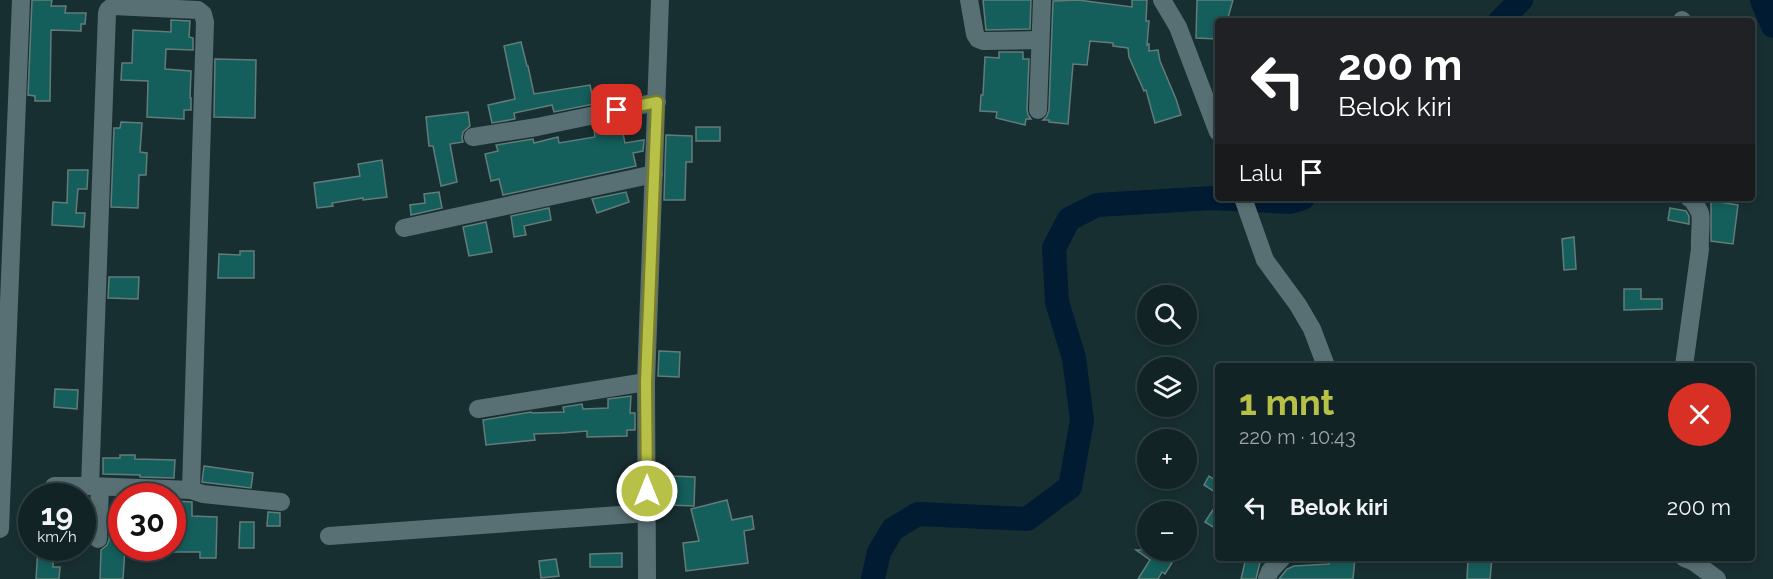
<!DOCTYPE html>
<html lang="id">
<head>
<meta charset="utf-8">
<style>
	:root { --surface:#122326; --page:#1f2f32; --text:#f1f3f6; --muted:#9ca4a7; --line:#314043; --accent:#b8c147 }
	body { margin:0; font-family:Raleway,sans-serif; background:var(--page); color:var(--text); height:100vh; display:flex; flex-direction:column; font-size:22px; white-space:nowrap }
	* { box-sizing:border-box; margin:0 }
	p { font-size:20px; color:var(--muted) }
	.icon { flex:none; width:33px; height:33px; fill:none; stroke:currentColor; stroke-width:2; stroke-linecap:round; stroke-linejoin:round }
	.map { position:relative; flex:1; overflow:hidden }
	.side { position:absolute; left:1215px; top:363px; width:540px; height:198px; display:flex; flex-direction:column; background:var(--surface); border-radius:6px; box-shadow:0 3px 9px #0003,0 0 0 2px var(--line) }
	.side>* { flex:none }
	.banner { position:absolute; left:1215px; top:18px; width:540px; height:183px; border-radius:6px; box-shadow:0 3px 9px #0003,0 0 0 2px var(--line); background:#202124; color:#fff; overflow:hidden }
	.tools { position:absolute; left:1137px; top:285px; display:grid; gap:12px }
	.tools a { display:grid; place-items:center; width:60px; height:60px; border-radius:50%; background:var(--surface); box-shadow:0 3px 9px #0003,0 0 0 2px var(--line); font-size:30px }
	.speed { position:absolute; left:18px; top:483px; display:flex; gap:12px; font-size:30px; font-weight:700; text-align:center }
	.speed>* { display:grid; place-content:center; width:78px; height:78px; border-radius:50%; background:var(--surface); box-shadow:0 3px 9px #0003,0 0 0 2px var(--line); line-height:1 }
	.speed small { font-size:15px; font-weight:400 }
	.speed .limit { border:9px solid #d22; background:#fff; color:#111 }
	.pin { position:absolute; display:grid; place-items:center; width:51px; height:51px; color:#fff; margin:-26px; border-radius:12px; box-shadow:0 3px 9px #0006 }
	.me { position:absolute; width:66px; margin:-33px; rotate:0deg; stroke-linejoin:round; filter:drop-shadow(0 0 4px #0008) }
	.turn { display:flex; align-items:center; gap:21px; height:126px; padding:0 24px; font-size:27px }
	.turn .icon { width:78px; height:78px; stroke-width:2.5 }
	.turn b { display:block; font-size:42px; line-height:51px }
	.then { display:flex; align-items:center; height:57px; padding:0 24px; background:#0003; gap:12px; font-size:22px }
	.round { display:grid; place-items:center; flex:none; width:63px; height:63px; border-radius:32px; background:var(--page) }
	.overview { display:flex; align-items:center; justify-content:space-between; height:102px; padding:0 24px }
	h1 { font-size:36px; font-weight:700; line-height:45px; color:var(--accent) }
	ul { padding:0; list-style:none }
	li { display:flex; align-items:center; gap:18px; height:84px; padding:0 24px }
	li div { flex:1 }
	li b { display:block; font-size:22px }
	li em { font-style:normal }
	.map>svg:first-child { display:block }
</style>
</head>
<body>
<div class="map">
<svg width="1773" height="579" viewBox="0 0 1773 579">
	<rect width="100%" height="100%" fill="#182f32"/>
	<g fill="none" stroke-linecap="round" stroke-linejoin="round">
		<!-- river -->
		<g stroke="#011b32" stroke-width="24">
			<polyline points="1762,0 1773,26"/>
			<polyline points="1500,21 1521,0"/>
			<polyline points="873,579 879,552 893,529 918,514 1027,519 1070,487 1082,420 1074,358 1057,302 1054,248 1069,219 1097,205 1212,198 1290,202 1303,198"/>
		</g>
	</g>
	<!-- building -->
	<g fill="#145e5b" stroke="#637c7a" stroke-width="1.5">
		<polygon points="32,0 52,0 51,6 66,6 65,13 86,13 85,24 81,24 81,31 51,30 50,101 35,101 35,96 28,95"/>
		<polygon points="983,0 1031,0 1030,29 986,30"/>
		<polygon points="1078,0 1132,7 1132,0 1147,0 1146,21 1149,21 1147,45 1149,44 1149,51 1158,50 1160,61 1176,99 1181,115 1155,123 1146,90 1144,91 1129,57 1128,48 1113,46 1113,43 1090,41 1087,65 1073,64 1068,124 1049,122 1049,120 1043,120 1047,116 1049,110 1053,1"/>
		<polygon points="1197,0 1233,0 1227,21 1218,21 1218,39 1196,38"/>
		<polygon points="171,20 190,21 189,37 193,38 193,50 166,49 165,69 191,71 190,98 191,98 191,110 184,110 184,119 147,117 148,81 121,80 122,63 132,63 133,30 171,32"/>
		<polygon points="521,42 527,66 528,66 534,94 590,85 594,104 554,112 552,105 514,113 515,119 492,123 488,105 515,99 504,46"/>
		<polygon points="999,52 1023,52 1023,59 1029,59 1027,110 1028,115 1031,119 1026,119 1025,125 996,118 997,112 980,111 981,95 983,95 985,57 999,58"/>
		<polygon points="215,59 256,60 255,118 214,117"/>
		<polygon points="468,112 470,126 463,132 462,138 463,142 450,144 457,182 441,186 433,146 429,146 426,117"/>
		<polygon points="121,122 142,123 140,152 147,153 146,175 139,175 138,208 111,207 114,128 120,128"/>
		<polygon points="621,124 625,143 644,140 643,151 633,153 636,166 503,195 499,179 491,181 485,154 498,151 496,145 533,139 534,143 558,137 559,143 595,137 594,129"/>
		<rect x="696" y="127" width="24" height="14"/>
		<polygon points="666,135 692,136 692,162 686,162 685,200 664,200"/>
		<polygon points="382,160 387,197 363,200 363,198 332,203 333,206 317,208 314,183 360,176 358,164"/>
		<polygon points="68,170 88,170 87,189 78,189 76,213 85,213 84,227 52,225 53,202 67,203"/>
		<polygon points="439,192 442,208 411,215 410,205 425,203 424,194"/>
		<polygon points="626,192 629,202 597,213 592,199"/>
		<polygon points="1711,201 1738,205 1733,244 1711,241"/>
		<polygon points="549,208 551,220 524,226 526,235 514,237 511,216"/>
		<polygon points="1670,208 1686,211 1689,216 1689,224 1668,220"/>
		<polygon points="486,222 492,252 469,256 463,227"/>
		<polygon points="1574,237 1576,269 1564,270 1562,239"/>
		<polygon points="240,251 254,251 254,278 218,278 219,254 240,255"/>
		<polygon points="109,277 139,277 138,299 108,298"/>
		<polygon points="1624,289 1641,289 1641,299 1662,299 1662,309 1624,310"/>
		<polygon points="659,351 680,352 679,377 658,376"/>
		<polygon points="55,389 78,390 77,409 54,407"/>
		<polygon points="631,396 630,413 635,413 635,430 627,430 627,436 587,437 587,431 561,433 534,434 535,440 486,445 483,420 531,412 532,413 564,412 563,407 582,404 583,409 608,408 608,399"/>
		<polygon points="120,455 135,455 135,459 175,460 174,478 140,477 140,475 103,474 103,458 120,458"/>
		<polygon points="204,466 253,473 251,488 202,482"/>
		<polygon points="672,476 695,477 694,506 668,505 669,492 672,492"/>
		<polygon points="1209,476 1218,482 1218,494 1204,485"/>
		<polygon points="727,500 732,520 752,516 754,529 744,531 748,563 686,571 683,543 699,541 691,509"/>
		<polygon points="175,501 192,502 192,516 217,517 216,558 200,558 200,552 172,552 172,532 175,532"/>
		<polygon points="1218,502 1218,530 1205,522"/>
		<polygon points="268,512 280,513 280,526 267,526"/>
		<polygon points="110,520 122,521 122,548 125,548 123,579 100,579 101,550 107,545 109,540"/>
		<polygon points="240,522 254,522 254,548 239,548"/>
		<polygon points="38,548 54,548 53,567 60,567 59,579 36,579"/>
		<polygon points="1136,550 1180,550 1165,574 1162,572 1158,579 1138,579 1150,560"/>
		<polygon points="622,553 622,567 590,567 590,554"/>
		<polygon points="1246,558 1261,558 1256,579 1241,579"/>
		<polygon points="1329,558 1355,558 1353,579 1279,579 1287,569 1294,566 1329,564"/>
		<polygon points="1475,558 1492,558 1490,579 1467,579 1468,560 1475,561"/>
		<polygon points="556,559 559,576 541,578 539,561"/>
	</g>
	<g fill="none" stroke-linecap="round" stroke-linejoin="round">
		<!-- minor -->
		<g stroke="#587074" stroke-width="18">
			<polyline points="969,0 975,34 978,39 983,41 1040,40"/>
			<polyline points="1162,0 1178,27 1218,132"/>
			<polyline points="1682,20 1682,21"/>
			<polyline points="1038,110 1042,0"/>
			<polyline points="473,137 537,127 657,102"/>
			<polyline points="1243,198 1265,260 1298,305 1312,329 1326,366"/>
			<polyline points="404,228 654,174"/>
			<path d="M1684 366 1700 249C1699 241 1702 219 1700 213 1698 208 1694 203 1692 199L1689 198"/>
			<polyline points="478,409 646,382"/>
			<polyline points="54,486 90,486"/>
			<polyline points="191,490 205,22 203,14 198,10 113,6 108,10 107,13 90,486 191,490 203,494 281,502"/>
			<polyline points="0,529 21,0"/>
			<polyline points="329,536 647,513"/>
			<polyline points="98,539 100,487"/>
			<polyline points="1684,558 1694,562 1717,579"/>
			<polyline points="647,579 646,382 660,0"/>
			<polyline points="1267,579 1270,571 1282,558"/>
		</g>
	</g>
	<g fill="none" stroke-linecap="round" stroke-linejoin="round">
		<defs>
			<polyline id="route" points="617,110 657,102 646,382 647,491"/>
		</defs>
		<!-- route casing -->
		<use href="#route" stroke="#787d2e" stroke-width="15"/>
		<!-- route -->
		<use href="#route" stroke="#b8c147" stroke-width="10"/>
	</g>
</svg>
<div class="tools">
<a><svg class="icon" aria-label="search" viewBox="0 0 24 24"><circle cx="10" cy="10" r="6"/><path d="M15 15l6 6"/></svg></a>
<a><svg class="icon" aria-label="layers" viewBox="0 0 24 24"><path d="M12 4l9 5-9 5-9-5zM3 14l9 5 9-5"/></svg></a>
<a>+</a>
<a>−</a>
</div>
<div class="speed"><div>19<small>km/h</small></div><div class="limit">30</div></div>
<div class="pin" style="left:617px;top:110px;background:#d93025"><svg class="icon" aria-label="arrive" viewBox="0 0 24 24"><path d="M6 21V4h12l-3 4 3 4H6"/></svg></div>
<svg class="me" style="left:647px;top:491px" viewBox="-20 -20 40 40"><circle r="17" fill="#b8c147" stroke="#fff" stroke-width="3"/><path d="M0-11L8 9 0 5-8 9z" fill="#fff"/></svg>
<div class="banner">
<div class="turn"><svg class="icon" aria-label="left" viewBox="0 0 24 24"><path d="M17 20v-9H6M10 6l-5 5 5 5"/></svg><div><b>200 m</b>Belok kiri</div></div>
<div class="then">Lalu<svg class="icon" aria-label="arrive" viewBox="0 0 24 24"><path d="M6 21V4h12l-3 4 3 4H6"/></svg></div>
</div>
<section class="side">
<div class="overview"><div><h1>1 mnt</h1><p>220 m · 10:43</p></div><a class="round" style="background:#d93025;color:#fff"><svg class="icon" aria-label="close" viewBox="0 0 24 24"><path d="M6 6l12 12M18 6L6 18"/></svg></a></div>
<ul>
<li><svg class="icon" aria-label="left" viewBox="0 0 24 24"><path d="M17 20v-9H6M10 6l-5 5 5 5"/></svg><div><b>Belok kiri</b></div><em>200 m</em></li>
</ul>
</section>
</div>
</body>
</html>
